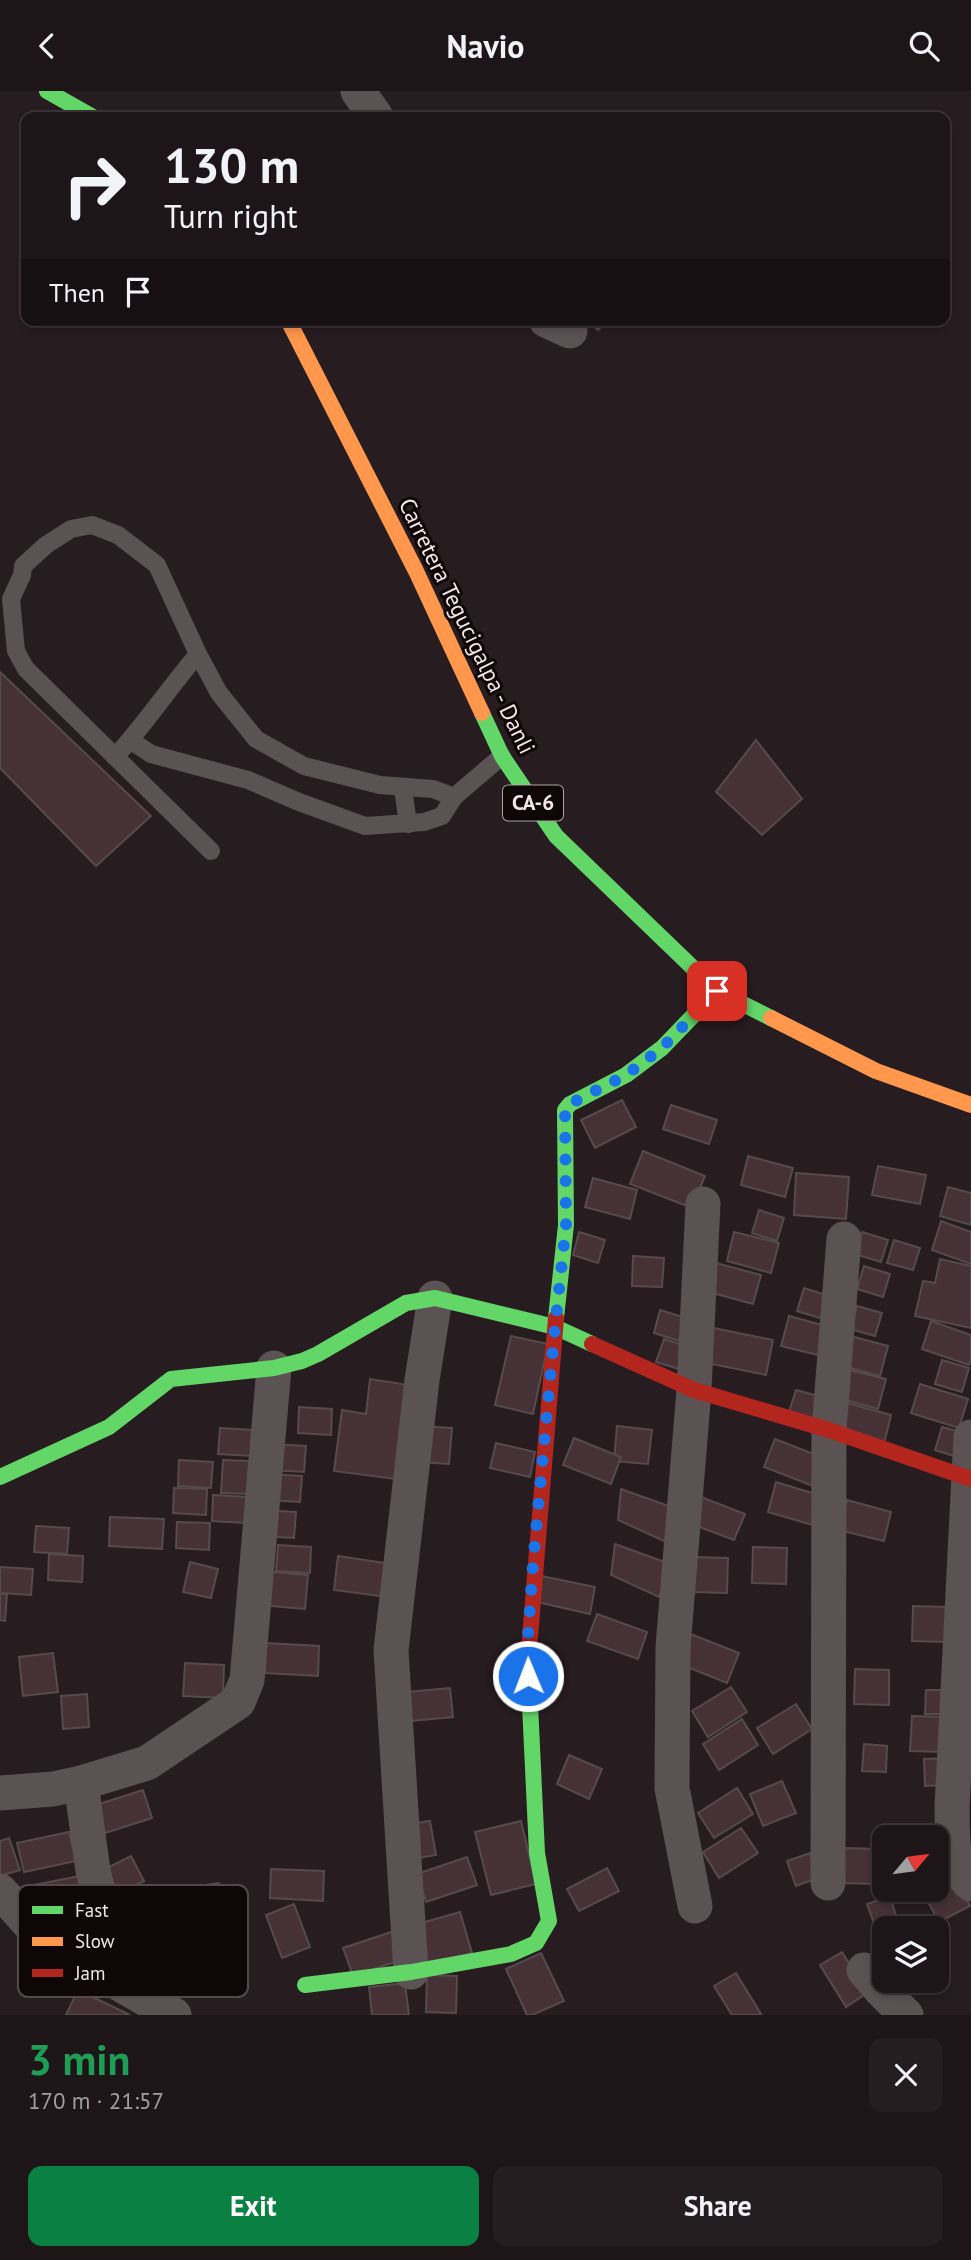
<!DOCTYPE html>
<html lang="en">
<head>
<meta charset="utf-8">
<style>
	:root { --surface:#1d1517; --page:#251e20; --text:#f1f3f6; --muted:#a09fa1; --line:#3b3436; --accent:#0b8043 }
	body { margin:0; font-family:"PT Sans",sans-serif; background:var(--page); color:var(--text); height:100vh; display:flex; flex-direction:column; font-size:26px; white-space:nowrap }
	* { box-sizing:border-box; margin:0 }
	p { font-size:23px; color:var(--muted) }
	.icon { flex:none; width:38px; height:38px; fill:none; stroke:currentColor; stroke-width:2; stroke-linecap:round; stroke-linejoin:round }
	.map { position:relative; height:1924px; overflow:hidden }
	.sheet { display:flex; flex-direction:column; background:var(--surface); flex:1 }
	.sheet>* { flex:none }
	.guide { position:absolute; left:21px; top:21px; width:929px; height:214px; border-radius:14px; box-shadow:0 4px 10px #0003,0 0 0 2px var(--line); background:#1d1517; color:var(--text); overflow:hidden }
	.needle { width:46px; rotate:61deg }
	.controls { position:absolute; left:872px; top:1734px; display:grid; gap:14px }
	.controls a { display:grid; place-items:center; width:77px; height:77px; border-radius:14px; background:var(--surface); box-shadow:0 4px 10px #0003,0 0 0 2px var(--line); font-size:35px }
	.pin { position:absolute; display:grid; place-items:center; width:60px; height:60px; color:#fff; margin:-30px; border-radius:14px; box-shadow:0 4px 10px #0006 }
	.me { position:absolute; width:77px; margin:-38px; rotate:359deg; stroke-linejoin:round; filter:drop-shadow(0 0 5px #0008) }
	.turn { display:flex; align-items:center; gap:24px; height:147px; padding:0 28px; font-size:32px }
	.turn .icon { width:91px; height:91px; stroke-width:2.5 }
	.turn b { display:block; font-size:49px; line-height:60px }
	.then { display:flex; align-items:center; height:66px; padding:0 28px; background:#0003; gap:14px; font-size:26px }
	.round { display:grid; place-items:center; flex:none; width:74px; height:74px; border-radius:14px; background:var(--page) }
	.head { display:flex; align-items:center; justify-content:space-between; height:119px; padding:0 28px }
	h1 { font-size:42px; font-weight:800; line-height:52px; color:#1e9e55 }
	.action { display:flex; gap:14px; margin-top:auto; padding:14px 28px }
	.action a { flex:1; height:80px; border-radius:14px; background:var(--accent); color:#fff; font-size:28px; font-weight:800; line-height:80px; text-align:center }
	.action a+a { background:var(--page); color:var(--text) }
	header { display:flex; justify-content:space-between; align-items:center; height:91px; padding:0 28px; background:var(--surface); font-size:32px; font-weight:800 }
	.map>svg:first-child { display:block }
</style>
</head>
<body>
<header><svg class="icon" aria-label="back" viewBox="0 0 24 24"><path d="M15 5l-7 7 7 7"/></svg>Navio<svg class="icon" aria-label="search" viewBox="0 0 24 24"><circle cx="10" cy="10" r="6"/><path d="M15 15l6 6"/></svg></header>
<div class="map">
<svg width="971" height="1924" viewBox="0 0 971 1924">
	<rect width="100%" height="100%" fill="#271c1f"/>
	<!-- building -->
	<g fill="#463137" stroke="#554b4d" stroke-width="2">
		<polygon points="587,229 608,229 598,239"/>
		<polygon points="0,581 151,725 96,775 0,677"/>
		<polygon points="756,649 802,708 762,744 716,701"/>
		<polygon points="622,1009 636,1036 595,1057 581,1029"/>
		<polygon points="671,1014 717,1029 709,1053 663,1038"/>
		<polygon points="643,1060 705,1085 692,1117 630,1093"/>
		<polygon points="748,1065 793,1077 785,1106 741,1094"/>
		<polygon points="878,1075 926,1084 920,1113 872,1104"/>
		<polygon points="796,1082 849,1086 846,1128 794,1124"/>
		<polygon points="593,1087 637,1099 630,1128 585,1116"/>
		<polygon points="948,1096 971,1102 971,1134 940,1125"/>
		<polygon points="759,1119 784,1127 777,1150 752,1142"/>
		<polygon points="941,1130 971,1141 971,1173 932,1159"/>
		<polygon points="579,1141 605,1149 598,1172 573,1164"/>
		<polygon points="734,1141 779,1152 771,1182 727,1170"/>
		<polygon points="862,1141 888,1149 881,1171 855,1163"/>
		<polygon points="894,1149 920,1157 913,1179 887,1172"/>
		<polygon points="633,1165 664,1167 662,1196 632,1195"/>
		<polygon points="940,1168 971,1175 971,1237 915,1225 923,1190 935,1192"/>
		<polygon points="716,1172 761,1184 753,1213 709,1201"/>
		<polygon points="864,1175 890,1183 883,1206 857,1198"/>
		<polygon points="804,1197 829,1205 823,1228 797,1220"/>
		<polygon points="857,1215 882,1222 875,1245 850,1238"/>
		<polygon points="660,1219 686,1227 679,1250 654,1242"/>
		<polygon points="789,1225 833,1237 826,1266 781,1255"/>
		<polygon points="931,1230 971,1244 971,1267 969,1274 922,1258"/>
		<polygon points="704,1235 773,1249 766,1284 697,1270"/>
		<polygon points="843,1243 888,1255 880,1285 835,1273"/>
		<polygon points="511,1245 548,1253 533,1323 495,1314"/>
		<polygon points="664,1248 689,1256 682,1279 656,1271"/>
		<polygon points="942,1269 969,1277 962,1301 935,1293"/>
		<polygon points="841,1277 886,1288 878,1318 834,1306"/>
		<polygon points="370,1288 408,1294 395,1388 334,1380 342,1319 366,1323"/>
		<polygon points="920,1293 968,1308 959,1337 911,1322"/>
		<polygon points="796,1299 822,1306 814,1329 789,1321"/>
		<polygon points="847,1312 891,1324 884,1353 839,1341"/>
		<polygon points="299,1316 332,1318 331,1344 298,1342"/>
		<polygon points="419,1335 452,1337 449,1373 417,1371"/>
		<polygon points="617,1335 652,1339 648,1373 614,1370"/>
		<polygon points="942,1336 967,1343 960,1367 935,1359"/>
		<polygon points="220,1337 253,1339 252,1365 218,1363"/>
		<polygon points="574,1347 621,1366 611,1393 563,1374"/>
		<polygon points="775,1348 824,1367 813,1395 764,1376"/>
		<polygon points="496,1352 535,1361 530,1386 490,1377"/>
		<polygon points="272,1353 306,1355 304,1381 271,1379"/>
		<polygon points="179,1369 213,1371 211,1397 178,1395"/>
		<polygon points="223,1369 249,1370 247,1403 221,1402"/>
		<polygon points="269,1383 302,1385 300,1411 267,1409"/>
		<polygon points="776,1391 825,1406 816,1435 768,1421"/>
		<polygon points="174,1397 207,1398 206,1424 173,1422"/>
		<polygon points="621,1398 680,1419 666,1451 618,1429"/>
		<polygon points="213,1404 247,1406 245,1432 212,1430"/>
		<polygon points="696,1404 745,1423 734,1449 686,1431"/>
		<polygon points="847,1409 891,1421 884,1450 839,1439"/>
		<polygon points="262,1419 296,1421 294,1447 261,1445"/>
		<polygon points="110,1426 164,1428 162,1458 109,1455"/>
		<polygon points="177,1431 210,1432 209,1459 176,1457"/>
		<polygon points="36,1435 69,1437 67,1463 34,1461"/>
		<polygon points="615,1453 673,1474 659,1506 611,1484"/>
		<polygon points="278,1454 311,1456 310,1482 276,1480"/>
		<polygon points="753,1456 787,1457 786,1493 752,1492"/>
		<polygon points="49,1463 83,1465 82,1491 48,1489"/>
		<polygon points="338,1465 392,1473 387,1506 334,1499"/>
		<polygon points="694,1466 728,1467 727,1502 693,1501"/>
		<polygon points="190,1471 218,1478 211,1507 183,1501"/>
		<polygon points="0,1476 33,1478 31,1504 0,1502"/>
		<polygon points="263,1480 308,1484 305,1518 260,1514"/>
		<polygon points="542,1485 595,1496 590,1523 537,1511"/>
		<polygon points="0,1503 7,1503 5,1530 0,1529"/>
		<polygon points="913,1515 947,1516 946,1551 912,1550"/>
		<polygon points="597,1523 647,1541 638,1568 587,1550"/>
		<polygon points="688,1542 739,1562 727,1592 677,1572"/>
		<polygon points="266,1552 319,1555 318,1585 265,1582"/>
		<polygon points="53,1562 58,1601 23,1605 19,1566"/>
		<polygon points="185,1572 224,1574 223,1607 183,1605"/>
		<polygon points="855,1578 889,1579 889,1614 854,1613"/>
		<polygon points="731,1596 747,1621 708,1646 692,1620"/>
		<polygon points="450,1597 453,1626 400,1631 397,1602"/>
		<polygon points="926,1599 952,1599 952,1623 925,1623"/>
		<polygon points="87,1603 89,1636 63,1638 61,1605"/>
		<polygon points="796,1613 812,1638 773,1663 757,1637"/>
		<polygon points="912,1625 946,1626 945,1661 910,1660"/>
		<polygon points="742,1628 758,1654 719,1679 703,1653"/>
		<polygon points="864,1653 887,1655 886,1681 862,1680"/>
		<polygon points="569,1664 602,1678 589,1708 557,1693"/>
		<polygon points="948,1667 949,1694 925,1695 924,1668"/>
		<polygon points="782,1690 796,1722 763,1735 750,1703"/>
		<polygon points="737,1697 753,1723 714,1747 698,1722"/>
		<polygon points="143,1699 152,1727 102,1743 93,1715"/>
		<polygon points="430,1730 436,1764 407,1769 403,1734"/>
		<polygon points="521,1730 536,1793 491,1804 475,1741"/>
		<polygon points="741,1737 758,1762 719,1787 703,1761"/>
		<polygon points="69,1741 76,1770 24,1781 17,1752"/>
		<polygon points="9,1747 20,1779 0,1785 0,1750"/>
		<polygon points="843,1757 878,1758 877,1793 842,1792"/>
		<polygon points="810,1762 818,1787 796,1795 787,1770"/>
		<polygon points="131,1765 144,1790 117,1804 105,1778"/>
		<polygon points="467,1766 477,1794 426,1811 417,1783"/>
		<polygon points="607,1777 619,1800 579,1820 567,1798"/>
		<polygon points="271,1778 324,1780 323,1810 270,1807"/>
		<polygon points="953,1784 970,1815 939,1831 922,1800 936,1799 936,1793"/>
		<polygon points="80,1785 86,1813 34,1824 28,1795"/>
		<polygon points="219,1792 223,1817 194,1822 190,1796"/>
		<polygon points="890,1805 898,1831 876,1838 867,1813"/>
		<polygon points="294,1813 310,1856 282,1867 266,1824"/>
		<polygon points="460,1821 472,1862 424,1876 411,1835"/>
		<polygon points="394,1840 404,1868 353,1885 343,1857"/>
		<polygon points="842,1861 867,1902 846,1916 820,1874"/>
		<polygon points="541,1862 564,1910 532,1924 527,1924 506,1878"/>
		<polygon points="736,1882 761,1923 758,1924 732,1924 714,1895"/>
		<polygon points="427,1884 457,1885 456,1922 426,1921"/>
		<polygon points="405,1892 409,1924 372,1924 369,1896"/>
		<polygon points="78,1899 130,1924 66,1924"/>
	</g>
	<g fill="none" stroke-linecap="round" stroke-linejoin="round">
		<!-- lane -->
		<g stroke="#5b5254" stroke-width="18">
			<polyline points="198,563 157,474 118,444 92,434 71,438 46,454 23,475 22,484 11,508 16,560 26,578 211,760"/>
			<polyline points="130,649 151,663 248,689 299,711 365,735 424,731 442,725 454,706 502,665"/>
			<path d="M115 666C145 633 169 597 198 563L219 602 256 648 304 675 380 694 433 698 454 706"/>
			<polyline points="403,697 408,733"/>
		</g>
		<!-- street -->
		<g stroke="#5b5254" stroke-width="35">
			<polyline points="358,0 376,26"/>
			<polyline points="546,229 570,240"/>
			<path d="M971 1346 952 1716C953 1743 949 1774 971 1793"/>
			<polyline points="81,1692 93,1780 103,1820"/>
			<polyline points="0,1702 53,1698 81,1692 147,1672 238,1611 247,1589 274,1277"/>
			<polyline points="828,1792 829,1339 844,1148"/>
			<polyline points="0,1800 45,1850 174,1924"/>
			<polyline points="695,1815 672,1697 673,1556 694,1299 703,1113"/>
			<polyline points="864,1879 881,1899 906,1924"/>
			<polyline points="411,1881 391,1559 422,1289 435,1207"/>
		</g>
		<!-- fast -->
		<g stroke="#63d668" stroke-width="16">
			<polyline points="47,0 93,26"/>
			<polyline points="482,622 502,665 556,745 717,900 771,927"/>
			<polyline points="556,1227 566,1134 565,1019 570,1013 626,984 662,957 717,900"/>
			<polyline points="0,1386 109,1336 171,1288 274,1277 302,1270 318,1263 406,1212 435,1207 555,1236 592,1253"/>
			<polyline points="305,1894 411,1881 511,1863 536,1852 549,1830 537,1762 528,1571"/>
		</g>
		<!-- slow -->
		<g stroke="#ff974d" stroke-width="16">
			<polyline points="288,229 416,480 482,622"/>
			<polyline points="771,927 876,980 971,1014"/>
		</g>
		<!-- jam -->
		<g stroke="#b3261e" stroke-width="16">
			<polyline points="592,1253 694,1299 829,1339 971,1388"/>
			<polyline points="528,1571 556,1227"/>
		</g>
	</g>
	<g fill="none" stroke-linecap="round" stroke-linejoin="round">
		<!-- route -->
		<polyline stroke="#1a73e8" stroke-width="12" stroke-dasharray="0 21.6" points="528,1585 527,1560 533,1472 555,1236 566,1134 565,1019 570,1013 626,984 662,957 717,900"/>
	</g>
	<g text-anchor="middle" stroke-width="6" stroke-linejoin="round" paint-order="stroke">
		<!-- shield labels -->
		<rect fill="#0e0607" stroke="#afa3a4" stroke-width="2" x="503" y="694.5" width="60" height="35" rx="5"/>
		<g font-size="21" font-weight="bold" fill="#f4e6e8">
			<text x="533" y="719">CA-6</text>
		</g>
		<!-- street labels -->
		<g font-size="23" fill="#f4e6e8" stroke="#0e0607">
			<text transform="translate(467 535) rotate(64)" y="8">Carretera Tegucigalpa - Danli</text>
		</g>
	</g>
	<!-- legend -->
	<rect x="18" y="1794" width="230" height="112" rx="10" fill="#0e0607" stroke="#53494a" stroke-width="2"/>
	<rect x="32" y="1815" width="31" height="8" fill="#63d668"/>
	<rect x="32" y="1846" width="31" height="9" fill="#ff974d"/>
	<rect x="32" y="1878" width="31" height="8" fill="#b3261e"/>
	<g font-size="19" fill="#f4e6e8">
		<text x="75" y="1826">Fast</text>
		<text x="75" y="1857">Slow</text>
		<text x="75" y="1889">Jam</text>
	</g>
</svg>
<div class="controls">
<a><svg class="needle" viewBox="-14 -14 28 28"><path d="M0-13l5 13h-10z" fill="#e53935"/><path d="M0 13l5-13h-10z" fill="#a09fa1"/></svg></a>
<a><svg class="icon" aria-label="layers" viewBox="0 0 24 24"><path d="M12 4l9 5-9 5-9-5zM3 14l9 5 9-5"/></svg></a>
</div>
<div class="pin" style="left:717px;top:900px;background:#d93025"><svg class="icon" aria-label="arrive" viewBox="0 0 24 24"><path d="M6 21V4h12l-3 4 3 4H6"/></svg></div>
<svg class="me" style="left:528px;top:1585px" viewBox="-20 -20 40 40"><circle r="17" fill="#1a73e8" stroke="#fff" stroke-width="3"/><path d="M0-11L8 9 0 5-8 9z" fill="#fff"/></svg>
<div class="guide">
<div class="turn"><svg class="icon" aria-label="right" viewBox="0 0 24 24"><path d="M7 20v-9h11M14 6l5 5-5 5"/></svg><div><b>130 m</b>Turn right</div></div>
<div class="then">Then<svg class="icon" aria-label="arrive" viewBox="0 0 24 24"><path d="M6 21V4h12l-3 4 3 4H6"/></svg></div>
</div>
</div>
<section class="sheet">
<div class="head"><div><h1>3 min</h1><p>170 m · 21:57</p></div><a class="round"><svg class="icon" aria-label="close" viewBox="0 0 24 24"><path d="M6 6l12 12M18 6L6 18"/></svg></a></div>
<div class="action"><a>Exit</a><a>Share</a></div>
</section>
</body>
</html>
